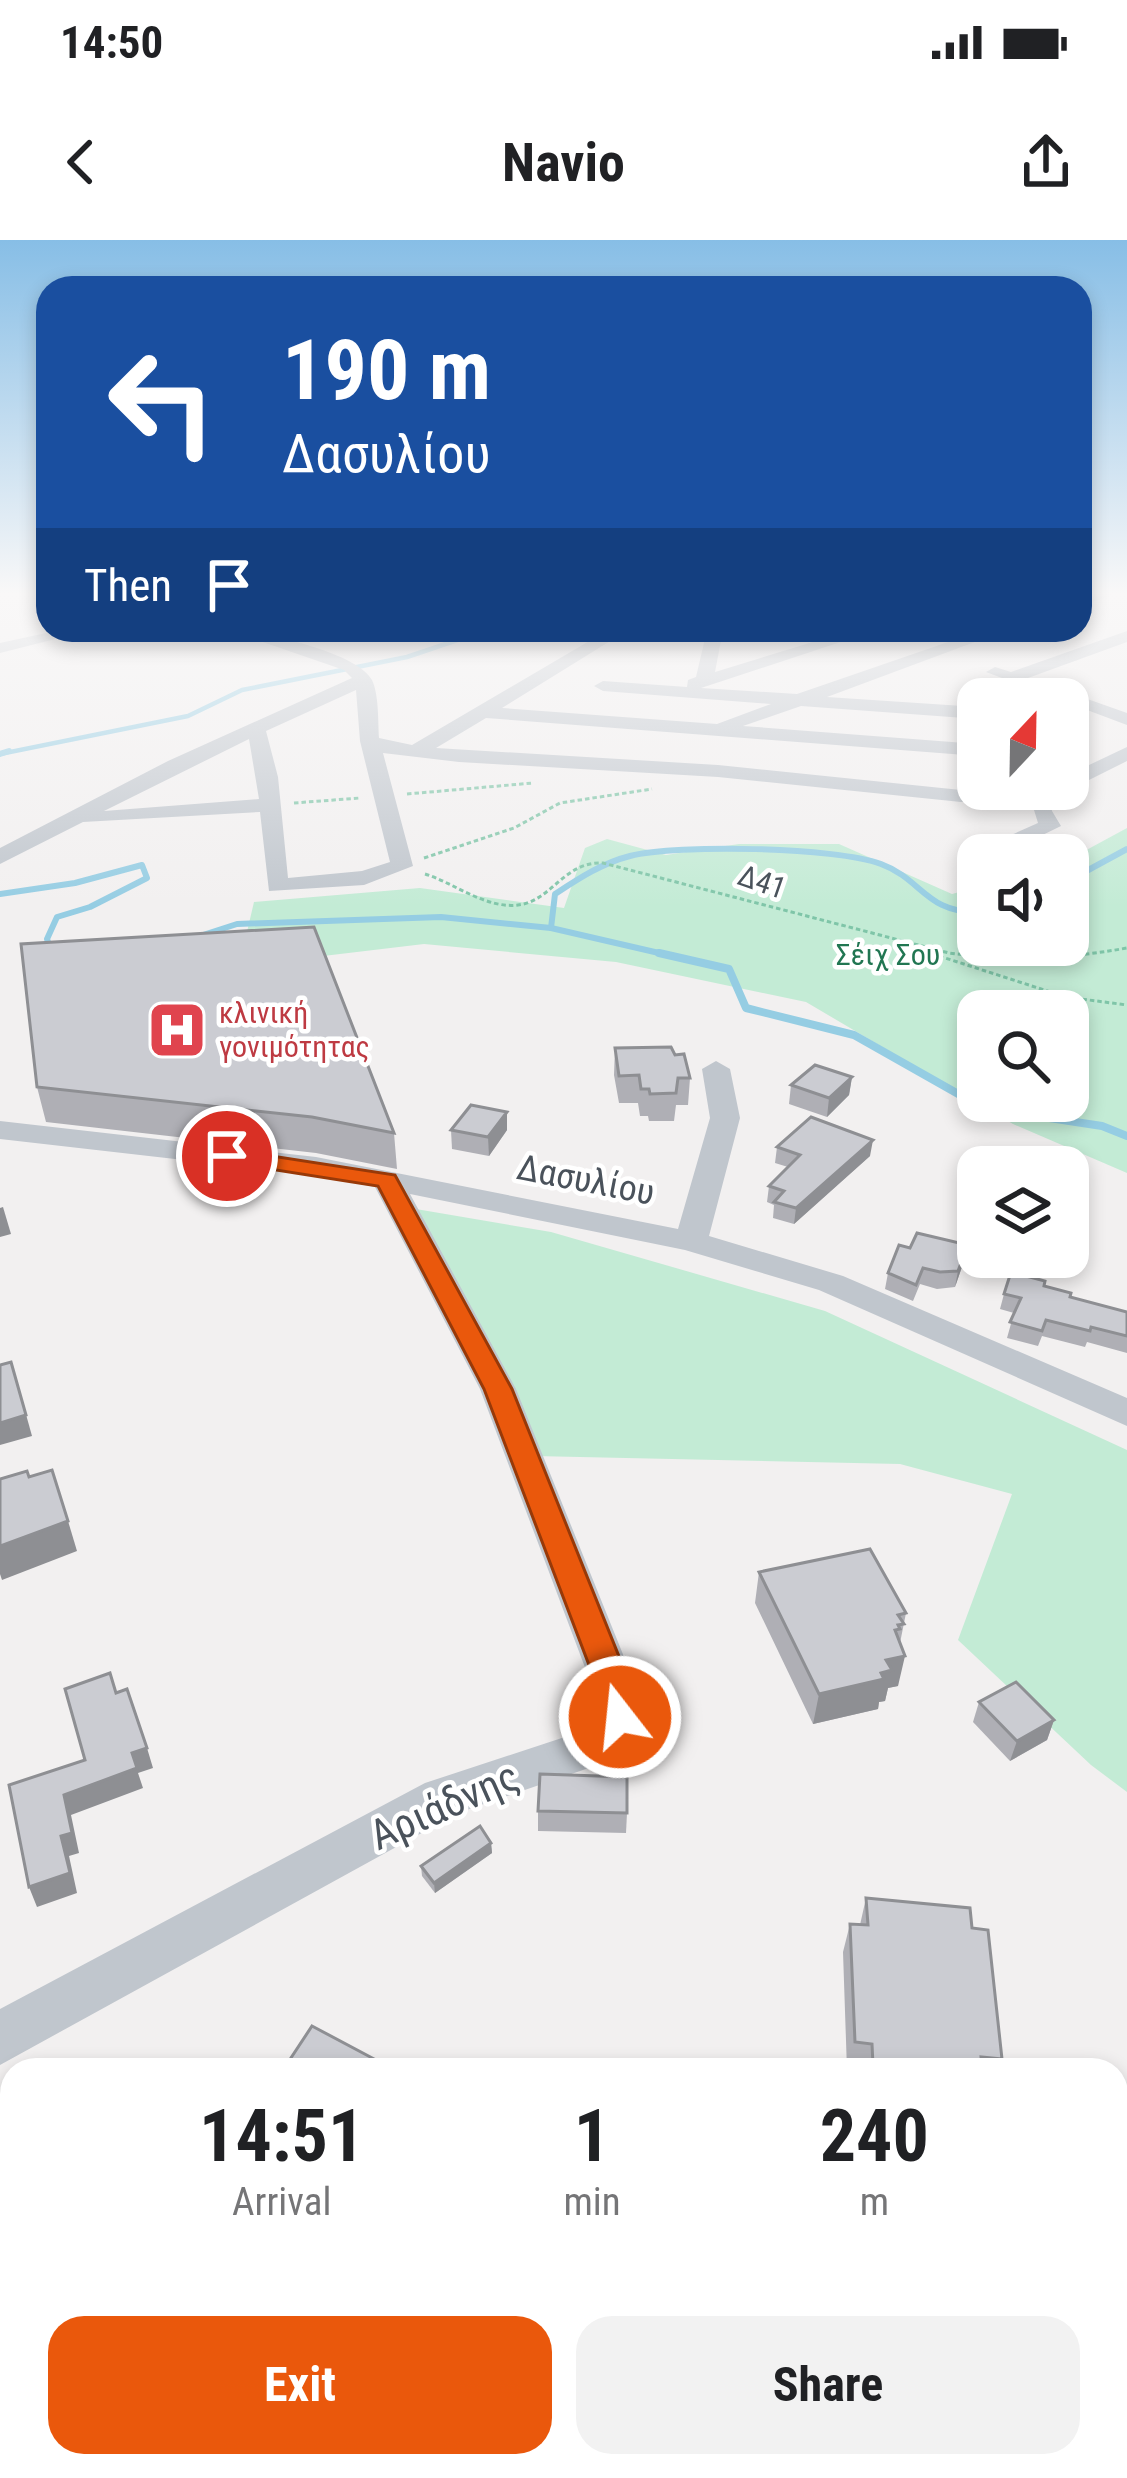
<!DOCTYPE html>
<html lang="en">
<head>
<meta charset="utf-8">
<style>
	:root { --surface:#fff; --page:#f2f2f2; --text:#202124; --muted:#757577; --accent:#ea580c }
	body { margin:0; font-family:"Roboto Condensed",sans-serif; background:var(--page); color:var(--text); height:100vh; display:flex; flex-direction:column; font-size:45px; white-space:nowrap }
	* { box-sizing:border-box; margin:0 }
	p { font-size:39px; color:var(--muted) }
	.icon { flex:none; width:66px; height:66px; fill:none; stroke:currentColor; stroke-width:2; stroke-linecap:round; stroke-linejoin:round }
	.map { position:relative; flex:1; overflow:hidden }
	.side { position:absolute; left:0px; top:1818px; width:1128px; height:420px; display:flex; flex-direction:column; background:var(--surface); border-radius:36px 36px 0 0; box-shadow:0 6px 18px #0003 }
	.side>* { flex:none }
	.banner { position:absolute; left:36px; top:36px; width:1056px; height:366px; border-radius:36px; box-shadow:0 6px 18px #0003; background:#1a4fa0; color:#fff; overflow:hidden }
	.needle { width:78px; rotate:22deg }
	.tools { position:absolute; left:957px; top:438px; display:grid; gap:24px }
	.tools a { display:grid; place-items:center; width:132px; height:132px; border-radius:24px; background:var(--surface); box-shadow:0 6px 18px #0003; font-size:60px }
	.pin { position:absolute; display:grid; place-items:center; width:102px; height:102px; color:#fff; margin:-51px; border:6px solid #fff; border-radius:50%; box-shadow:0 3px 12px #0007 }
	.me { position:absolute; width:132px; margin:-66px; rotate:344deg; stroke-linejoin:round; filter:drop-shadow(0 0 9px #0008) }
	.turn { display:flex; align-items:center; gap:42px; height:252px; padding:0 48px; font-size:54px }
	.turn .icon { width:156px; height:156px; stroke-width:2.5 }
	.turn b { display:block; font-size:84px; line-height:102px }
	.then { display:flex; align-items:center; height:114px; padding:0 48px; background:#0003; gap:24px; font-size:45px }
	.eta { display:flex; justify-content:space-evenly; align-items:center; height:204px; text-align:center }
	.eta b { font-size:72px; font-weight:700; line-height:84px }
	.action { display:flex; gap:24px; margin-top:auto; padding:24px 48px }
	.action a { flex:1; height:138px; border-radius:36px; background:var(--accent); color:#fff; font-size:48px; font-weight:700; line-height:138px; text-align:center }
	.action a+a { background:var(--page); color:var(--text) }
	.status { display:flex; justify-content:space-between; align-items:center; height:84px; padding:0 60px; background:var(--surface); direction:ltr }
	.status svg { height:33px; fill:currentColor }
	header { display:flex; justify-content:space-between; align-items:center; height:156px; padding:0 48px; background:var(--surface); font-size:54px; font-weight:700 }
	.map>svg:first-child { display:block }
</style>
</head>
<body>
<div class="status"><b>14:50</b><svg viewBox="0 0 49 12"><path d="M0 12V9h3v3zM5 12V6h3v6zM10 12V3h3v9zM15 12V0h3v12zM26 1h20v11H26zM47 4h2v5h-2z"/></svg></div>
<header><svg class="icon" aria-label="back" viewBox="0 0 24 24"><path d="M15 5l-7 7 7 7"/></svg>Navio<svg class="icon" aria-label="share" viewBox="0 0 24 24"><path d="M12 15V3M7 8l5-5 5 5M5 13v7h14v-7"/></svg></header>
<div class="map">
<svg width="1127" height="2238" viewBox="0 0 1127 2238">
	<rect width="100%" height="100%" fill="#f2f0f0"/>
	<!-- green -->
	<g fill="#c3ebd5" fill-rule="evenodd">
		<path d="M1127 588V933L1013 884 806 762 616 722 424 704 239 726 254 662 420 648 564 668 585 608 607 599 666 615 739 604H839L952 654 978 647V705H1068V620ZM978 771H1068V861H978Z"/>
		<polygon points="410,968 551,992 825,1071 1127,1210 1127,1552 1091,1525 958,1400 1012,1254 900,1224 534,1216"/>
	</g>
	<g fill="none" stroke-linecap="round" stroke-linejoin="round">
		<!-- stream-far2 -->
		<polyline stroke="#95cde3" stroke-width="4.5" points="0,514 188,476 242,450 407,417 487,390"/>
		<!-- stream-far1 -->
		<g stroke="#95cde3" stroke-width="6">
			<polyline points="0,514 9,511"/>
			<polyline points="1068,641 1127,609"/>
			<polyline points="0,654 75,643 142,625 147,638 90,667 57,677 47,699 51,711"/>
			<polyline points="551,688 672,716"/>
			<path d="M203 695 237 684 441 677 551 688 555 654C578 639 602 623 630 616 678 604 835 607 881 624 922 639 926 673 978 672"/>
		</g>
		<!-- stream -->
		<polyline stroke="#95cde3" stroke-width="8" points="659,713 729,729 746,768 854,795 983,868 1102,886 1127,896"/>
		<!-- path -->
		<g stroke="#7fc5a8" stroke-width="3" stroke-dasharray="4.5 3" stroke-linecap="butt">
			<polyline points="407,554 533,543"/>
			<polyline points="294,563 360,558"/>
			<polyline points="424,618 514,588 560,563 652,549"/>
			<path d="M425 634C454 643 486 669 518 665 552 661 564 621 603 623L949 713C1011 721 1066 719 1127 708"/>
			<polyline points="939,716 1066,757 1127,765"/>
		</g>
		<!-- minor -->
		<g fill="#c0c6cd" fill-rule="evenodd">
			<polygon points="1091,354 1114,354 1080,367 1080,357"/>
			<polygon points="60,390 91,390 0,413 0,403"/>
			<path d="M228 390C258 390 358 412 372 440 379 455 378 481 379 498L412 505 608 390H628L502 468 717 484 771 464 603 451 594 446 603 441 687 447 688 440 696 437 707 390H723L715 432 852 390H877L701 448 797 454 983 390H1007L827 457 978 467V479L801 466 743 486 978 504V516L486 478 436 508 718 525 961 550 1063 549 1051 555 1052 571 1061 586 1008 612 1000 610V600L1038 583 1030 557 961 562 718 537 459 522 383 513 413 626 364 645 269 651 260 572 83 582 0 624V608L168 521 352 438 344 430ZM356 450 360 501 390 622 362 631 288 638 278 537 266 491ZM249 499 259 559 104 571Z"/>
			<polygon points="1127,391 1127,402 1028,438 1127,473 1127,485 986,432 995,427 1011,432"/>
			<polygon points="1127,507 1127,521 1075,547 1068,549 1067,549 1068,535"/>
			<polygon points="716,821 730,829 740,878 709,996 843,1036 1127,1158 1127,1186 819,1050 685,1010 410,954 516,1149 639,1454 642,1481 612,1520 458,1573 0,1825 0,1769 425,1543 580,1492 596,1475 595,1454 480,1149 375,947 316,935 0,899 0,881 316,917 678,989 710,878 702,829"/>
		</g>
	</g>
	<!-- wall -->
	<g fill="#afafb5">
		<polygon points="21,704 394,893 397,929 316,913 46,882 37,847"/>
		<polygon points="615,808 690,838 688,865 676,865 674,881 649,881 648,876 640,876 638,863 619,863 614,835"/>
		<polygon points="852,837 849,855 827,877 789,864 791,845"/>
		<polygon points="507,872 507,890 489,916 452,909 451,890"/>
		<polygon points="777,907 870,916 794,984 773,978 774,965 767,962 769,946 788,927 775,923"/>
		<polygon points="968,1005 964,1021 955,1047 937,1049 920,1044 913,1061 885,1049 888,1033 910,1008"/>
		<polygon points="1044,1046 1070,1057 1127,1072 1127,1113 1087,1102 1085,1107 1042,1096 1038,1106 1007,1098 1014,1073 1000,1069 1004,1054"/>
		<polygon points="759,1332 906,1373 900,1403 898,1446 888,1448 885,1461 879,1462 878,1469 813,1484 755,1363"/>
		<polygon points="979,1462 1054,1480 1047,1500 1010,1521 973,1482"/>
		<polygon points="538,1571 627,1573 626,1593 538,1591"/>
		<polygon points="491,1603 492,1613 435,1653 422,1636 421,1626"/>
		<polygon points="866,1658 972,1688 1002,1819 998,1830 847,1830 843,1712 850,1684 860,1685"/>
	</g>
	<!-- shaded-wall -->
	<g fill="#8e8f93">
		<polygon points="852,837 849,855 827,877 829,858"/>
		<polygon points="507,872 507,890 489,916 488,897"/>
		<polygon points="873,900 870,916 794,984 796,968"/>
		<polygon points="3,967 11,994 0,997 0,968"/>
		<polygon points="968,1005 964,1021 955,1047 958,1031"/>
		<polygon points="17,1142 32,1196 0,1205 0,1183"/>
		<polygon points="68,1281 77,1311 2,1340 0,1334 0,1306"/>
		<polygon points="905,1416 898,1446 888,1448 885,1461 879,1462 878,1469 813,1484 819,1454 881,1433 886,1420"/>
		<polygon points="1054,1480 1047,1500 1010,1521 1017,1501"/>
		<polygon points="147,1508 153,1528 138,1533 143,1548 71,1575 79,1613 69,1616 77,1653 37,1667 29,1647 64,1555 132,1513"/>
		<polygon points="491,1603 492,1613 435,1653 434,1643"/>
	</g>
	<!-- building -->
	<g fill="#cbccd2" stroke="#8e8f93" stroke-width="3">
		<polygon points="314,687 394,893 312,877 37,847 21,704"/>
		<polygon points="671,807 675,815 684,814 690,838 678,838 676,853 650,854 649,849 641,849 639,835 619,836 615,808"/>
		<polygon points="815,825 852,837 829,858 791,845"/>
		<polygon points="471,865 507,872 488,897 451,890"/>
		<polygon points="811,877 873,900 796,968 774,962 784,951 769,946 800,915 777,907"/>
		<polygon points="917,993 968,1005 958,1031 940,1032 923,1028 916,1045 888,1033 899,1005 910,1008"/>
		<polygon points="1011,1032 1045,1041 1044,1046 1071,1053 1070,1057 1127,1072 1127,1096 1091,1087 1090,1091 1046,1080 1042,1091 1010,1082 1021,1058 1004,1054"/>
		<polygon points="11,1122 26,1175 0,1183 0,1125"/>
		<polygon points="52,1230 68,1281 0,1306 0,1239 27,1231 29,1237"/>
		<polygon points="870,1309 906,1373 898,1375 904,1384 898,1385 900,1389 895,1390 905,1416 886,1420 892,1430 881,1433 884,1439 819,1454 759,1332"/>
		<polygon points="110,1433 116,1453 127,1449 147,1508 132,1513 137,1528 64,1555 72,1593 61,1596 70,1633 29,1647 9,1545 85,1520 65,1449"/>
		<polygon points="1016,1442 1054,1480 1017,1501 979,1462"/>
		<polygon points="540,1534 627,1537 627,1573 538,1571"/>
		<polygon points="480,1586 491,1603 434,1643 421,1626"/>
		<polygon points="866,1658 970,1668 972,1688 988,1690 1002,1819 981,1817 982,1830 919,1830 873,1825 872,1804 855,1802 850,1684 868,1685"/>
		<polygon points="312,1786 376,1820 370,1830 283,1830"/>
		<polygon points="614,2230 619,2238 605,2238"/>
	</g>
	<!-- sky -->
	<linearGradient id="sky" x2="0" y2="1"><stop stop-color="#87bee6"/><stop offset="0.53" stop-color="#f9f8f8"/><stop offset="1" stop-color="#f9f8f8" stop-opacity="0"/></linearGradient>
	<rect width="1127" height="667" fill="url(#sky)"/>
	<!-- route -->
	<polygon fill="#ea580c" stroke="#983908" stroke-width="3" points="227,909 395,935 512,1149 634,1454 637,1477 632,1487 620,1491 608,1487 600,1454 484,1149 378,946 219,921 215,916"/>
	<!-- icons -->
	<defs>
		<symbol id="hospital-square" viewBox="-11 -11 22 22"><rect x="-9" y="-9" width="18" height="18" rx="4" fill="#e0444e" stroke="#fff"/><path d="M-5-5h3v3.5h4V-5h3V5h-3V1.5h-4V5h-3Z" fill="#fff"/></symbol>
	</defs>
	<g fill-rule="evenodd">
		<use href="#hospital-square" x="144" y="757" width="66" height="66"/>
	</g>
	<g text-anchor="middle" stroke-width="9" stroke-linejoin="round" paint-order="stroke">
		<!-- far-street labels -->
		<g font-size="30" fill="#4a525b" stroke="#fff">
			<text transform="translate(762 642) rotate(19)" y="10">Δ41</text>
		</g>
		<!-- far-park labels -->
		<g font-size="30" fill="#217652" stroke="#fff">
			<text x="888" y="725">Σέιχ Σου</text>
		</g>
		<!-- far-health labels -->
		<g font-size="30" fill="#be3a42" stroke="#fff" text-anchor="start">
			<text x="219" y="783">κλινική<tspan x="219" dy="34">γονιμότητας</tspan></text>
		</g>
		<!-- street labels -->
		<g font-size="36" fill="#4a525b" stroke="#fff">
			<text transform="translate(586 939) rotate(11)" y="13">Δασυλίου</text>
		</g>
		<!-- near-street labels -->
		<g font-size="42" fill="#4a525b" stroke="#fff">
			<text transform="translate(444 1565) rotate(-24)" y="15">Αριάδνης</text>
		</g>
	</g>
</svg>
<div class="tools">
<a><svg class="needle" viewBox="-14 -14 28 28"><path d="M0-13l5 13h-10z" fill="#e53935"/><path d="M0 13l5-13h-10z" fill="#757577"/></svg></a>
<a><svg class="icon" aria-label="sound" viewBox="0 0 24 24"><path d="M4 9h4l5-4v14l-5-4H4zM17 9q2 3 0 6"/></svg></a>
<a><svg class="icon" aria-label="search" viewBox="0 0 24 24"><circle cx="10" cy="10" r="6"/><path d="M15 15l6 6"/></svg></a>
<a><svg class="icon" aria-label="layers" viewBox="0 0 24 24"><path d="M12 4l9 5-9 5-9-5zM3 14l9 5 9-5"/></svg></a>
</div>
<div class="pin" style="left:227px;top:916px;background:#d93025"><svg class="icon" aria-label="arrive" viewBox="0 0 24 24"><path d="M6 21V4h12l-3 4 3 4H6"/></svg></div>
<svg class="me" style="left:620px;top:1477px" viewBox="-20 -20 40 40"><circle r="17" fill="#ea580c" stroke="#fff" stroke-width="3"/><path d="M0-11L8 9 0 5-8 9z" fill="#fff"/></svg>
<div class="banner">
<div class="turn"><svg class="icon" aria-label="left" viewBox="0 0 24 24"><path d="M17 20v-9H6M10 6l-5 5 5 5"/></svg><div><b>190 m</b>Δασυλίου</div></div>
<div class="then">Then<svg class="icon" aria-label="arrive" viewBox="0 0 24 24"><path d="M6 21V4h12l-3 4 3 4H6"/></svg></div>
</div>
<section class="side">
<div class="eta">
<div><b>14:51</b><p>Arrival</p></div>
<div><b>1</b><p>min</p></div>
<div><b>240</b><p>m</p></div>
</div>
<div class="action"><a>Exit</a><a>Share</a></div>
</section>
</div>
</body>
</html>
